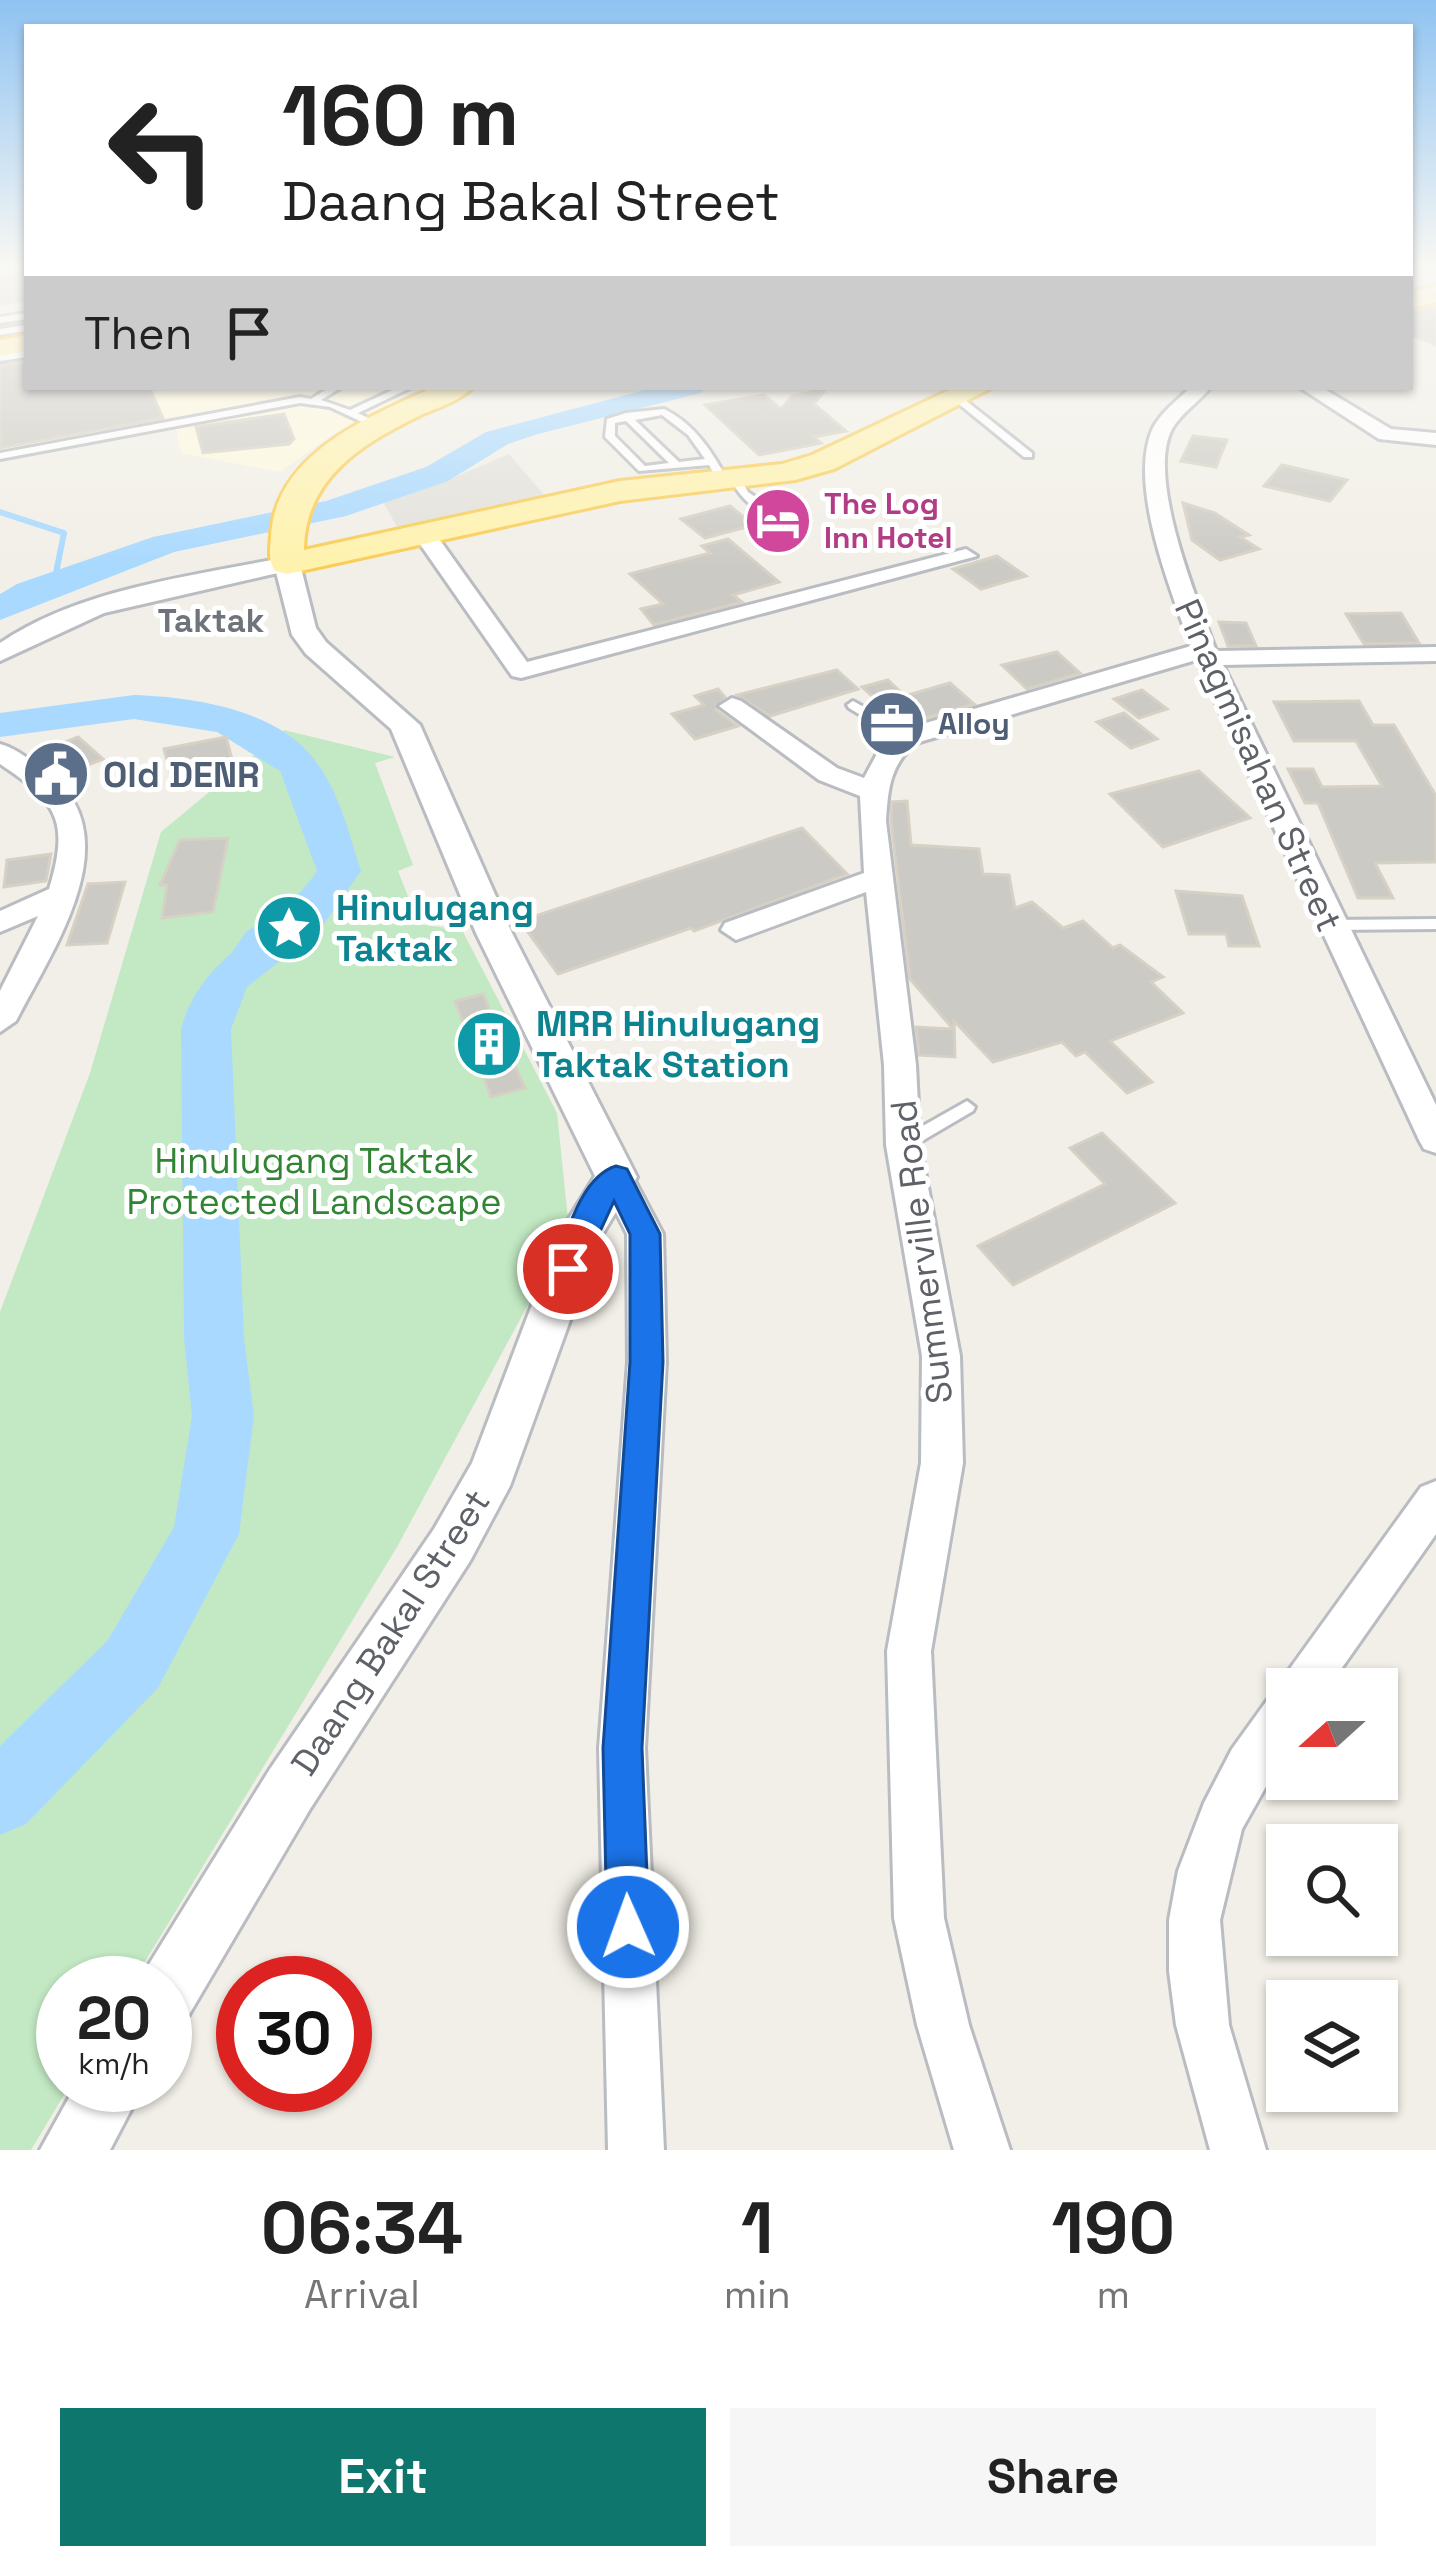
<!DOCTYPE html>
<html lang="en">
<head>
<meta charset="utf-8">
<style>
	:root { --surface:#fff; --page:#f6f6f6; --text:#222; --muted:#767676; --accent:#0f766e }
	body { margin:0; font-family:"Space Grotesk",sans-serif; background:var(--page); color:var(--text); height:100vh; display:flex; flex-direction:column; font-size:45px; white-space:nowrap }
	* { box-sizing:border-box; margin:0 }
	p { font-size:39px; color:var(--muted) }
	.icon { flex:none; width:66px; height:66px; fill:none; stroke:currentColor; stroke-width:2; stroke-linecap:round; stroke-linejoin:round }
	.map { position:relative; height:2150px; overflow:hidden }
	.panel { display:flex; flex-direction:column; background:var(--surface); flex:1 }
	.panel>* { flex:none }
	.hud { position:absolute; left:24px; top:24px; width:1389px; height:366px; border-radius:0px; box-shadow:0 3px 9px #0004; background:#fff; color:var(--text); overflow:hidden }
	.needle { width:78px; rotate:249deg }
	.tools { position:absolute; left:1266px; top:1668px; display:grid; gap:24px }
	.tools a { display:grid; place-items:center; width:132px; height:132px; border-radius:0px; background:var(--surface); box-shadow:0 3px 9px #0004; font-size:60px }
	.speed { position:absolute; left:36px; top:1956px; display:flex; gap:24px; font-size:60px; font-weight:700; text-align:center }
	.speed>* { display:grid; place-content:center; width:156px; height:156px; border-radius:50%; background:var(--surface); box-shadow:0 3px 9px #0004; line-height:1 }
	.speed small { font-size:30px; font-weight:400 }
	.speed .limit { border:18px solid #d22; background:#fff; color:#111 }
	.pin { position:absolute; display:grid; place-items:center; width:102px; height:102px; color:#fff; margin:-51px; border:6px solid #fff; border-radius:50%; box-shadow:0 3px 12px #0007 }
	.me { position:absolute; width:132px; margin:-66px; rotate:358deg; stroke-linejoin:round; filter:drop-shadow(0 0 9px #0008) }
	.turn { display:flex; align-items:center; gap:42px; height:252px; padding:0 60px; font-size:54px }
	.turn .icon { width:156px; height:156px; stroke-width:2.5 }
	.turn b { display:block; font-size:84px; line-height:102px }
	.then { display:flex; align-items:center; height:114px; padding:0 60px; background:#0003; gap:24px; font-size:45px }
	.eta { display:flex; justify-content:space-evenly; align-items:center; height:204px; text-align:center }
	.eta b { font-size:72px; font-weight:600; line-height:84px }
	.action { display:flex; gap:24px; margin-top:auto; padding:24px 60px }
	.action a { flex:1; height:138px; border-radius:0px; background:var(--accent); color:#fff; font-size:48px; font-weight:600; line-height:138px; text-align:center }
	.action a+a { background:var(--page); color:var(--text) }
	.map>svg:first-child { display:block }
</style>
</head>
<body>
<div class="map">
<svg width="1436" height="2150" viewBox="0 0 1436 2150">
	<rect width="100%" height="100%" fill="#f1efe7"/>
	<!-- commercial -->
	<polygon fill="#fff8de" points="27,349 27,387 149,387 152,392 190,387 421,387 332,435 280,472 181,453 176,429 164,421 0,451 0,353"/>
	<!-- industrial -->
	<polygon fill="#e2e1db" points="509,454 545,496 399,530 380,497 448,480"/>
	<!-- green -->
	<polygon fill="#c2e9c3" points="284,730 395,757 375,763 413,865 398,871 419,924 462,930 557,1113 569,1229 397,1547 132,1983 63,1983 63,2085 70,2085 31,2150 0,2150 0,1312 90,1073 161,832"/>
	<!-- water -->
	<polygon fill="#a9d9ff" points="270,916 305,918 318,926 238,979 206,1029 200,999 246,932"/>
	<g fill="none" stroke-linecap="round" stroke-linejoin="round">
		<!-- stream -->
		<polyline stroke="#a9d9ff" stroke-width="6" points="0,512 64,533 54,583"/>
		<!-- river -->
		<g fill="#a9d9ff" fill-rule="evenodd">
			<polygon points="656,387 705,387 701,393 538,434 508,444 448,481 346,516 174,552 0,620 0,594 17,584 153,537 326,501 426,467 486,432"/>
			<path d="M134 695C192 697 276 709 314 759 339 791 349 833 361 871L321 928 247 987 231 1029 244 1338 254 1416 239 1534 158 1688 26 1824 0 1835V1746L108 1640 174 1527 192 1416 184 1338 181 1029C202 952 275 933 317 871L280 771 217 732 134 719 0 737V713Z"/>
		</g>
	</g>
	<!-- building -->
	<g fill="#cccac4" stroke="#d6d1c4" stroke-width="3">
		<polygon points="0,267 27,267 27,300 0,304"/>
		<polygon points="1436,307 1436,345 1410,334 1410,312"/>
		<polygon points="27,362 27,387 149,387 163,418 0,448 0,365"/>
		<polygon points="826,389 814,404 846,431 814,437 821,443 759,455 705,405 764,395 781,409 792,396"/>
		<polygon points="284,414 294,439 289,444 203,453 196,427"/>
		<polygon points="1193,436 1227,440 1216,467 1181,461"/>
		<polygon points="1282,465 1347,480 1330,501 1264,486"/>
		<polygon points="1183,503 1215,513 1249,535 1240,537 1259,549 1220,560 1192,540"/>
		<polygon points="730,506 754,525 705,538 681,519"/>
		<polygon points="728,539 779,582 733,595 742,602 654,625 641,609 663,604 630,574 710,553 702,546"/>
		<polygon points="997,556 1026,576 981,589 953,569"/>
		<polygon points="1401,613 1419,643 1364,644 1346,614"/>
		<polygon points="1219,622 1246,623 1256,646 1228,646"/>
		<polygon points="1057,652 1080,673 1027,689 1002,665"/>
		<polygon points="837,670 858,689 770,716 737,695"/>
		<polygon points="888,680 905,696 950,683 974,704 904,724 862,687"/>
		<polygon points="718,689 725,697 716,710 738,726 695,739 672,714 704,705 695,696"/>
		<polygon points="1142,690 1167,709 1139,718 1114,699"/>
		<polygon points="1359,701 1373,725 1394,725 1436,796 1436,862 1375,863 1393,898 1358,898 1318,803 1305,803 1288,769 1313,769 1322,787 1382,786 1356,741 1294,741 1274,702"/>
		<polygon points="1124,713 1157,739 1131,748 1097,722"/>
		<polygon points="78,737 103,759 69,773 45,750"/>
		<polygon points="226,737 233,763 171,775 164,749"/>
		<polygon points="1199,771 1250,818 1163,847 1110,794"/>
		<polygon points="907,801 911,845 979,849 983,874 1009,875 1015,908 1032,902 1063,928 1083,921 1113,948 1120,945 1163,977 1151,982 1183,1013 1110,1041 1152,1082 1127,1093 1085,1052 1076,1056 1062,1042 993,1062 954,1021 955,1057 919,1055 916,1027 953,1029 910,979 891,821 892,802"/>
		<polygon points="802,828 847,874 694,931 691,928 558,974 520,921"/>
		<polygon points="228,838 213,912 162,918 167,885 160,885 180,840"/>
		<polygon points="51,854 46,881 4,887 7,860"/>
		<polygon points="125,882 107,943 67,945 88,884"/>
		<polygon points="1176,891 1242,896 1259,946 1229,946 1226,934 1189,934"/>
		<polygon points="483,994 525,1088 491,1097 455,1001"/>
		<polygon points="1102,1133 1175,1203 1013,1285 978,1246 1105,1184 1070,1148"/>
	</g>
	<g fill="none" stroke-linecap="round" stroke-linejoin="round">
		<defs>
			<g id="service">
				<polygon points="27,313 27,319 0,323 0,317"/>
				<polygon points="27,325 27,331 0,335 0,329"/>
				<polygon points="27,351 27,357 0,361 0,355"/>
				<polygon points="330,387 342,387 321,400 350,410 399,387 412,387 358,413 380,424 382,426 377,429 330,407 300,403 0,459 0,453 300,397 311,399"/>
				<polygon points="954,396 960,396 1032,453 1032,457 1024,457 954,400"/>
				<path d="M664 409C695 424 713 453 728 481L727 483H719L709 465 639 471 605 437 607 419 626 413ZM662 415 688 435 705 459 679 462 635 420ZM626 421 669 463 645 466 615 436V423Z"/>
				<path d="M732 478H740L748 492 778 513V517C758 516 740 497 731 480Z"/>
				<polygon points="853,701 912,734 913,737 912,740 902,740 849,708 847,705"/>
				<polygon points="1436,919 1436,929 1330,930 1323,925 1330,920"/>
				<polygon points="967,1101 975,1107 973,1111 910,1148 898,1148 895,1144 898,1140"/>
			</g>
			<g id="minor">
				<path d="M1191 387H1211C1200 401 1181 413 1172 429 1146 478 1198 602 1216 651L1436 647V661L1223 665 1436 1105V1153L1424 1149 1419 1140 1196 660 916 743C890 765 888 788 886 821L916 1065 920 1145 960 1356 963 1463 931 1651 944 1918 969 2025 1010 2150H954L917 2025 894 1918 887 1651 921 1463 922 1356 886 1145 884 1065 866 892 736 940 721 930 725 923 864 873 860 796 819 780 719 706 732 698 741 701 837 768 864 778 879 750 898 731 1191 646C1171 592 1127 483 1153 428 1161 412 1179 399 1191 387Z"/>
				<polygon points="1299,387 1321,387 1391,429 1436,433 1436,445 1379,439"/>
				<polygon points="416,529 432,529 527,662 966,549 977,556 521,678 512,676 413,534"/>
				<path d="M287 557 295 559V569L104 613 0 661V643C81 588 193 576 287 557Z"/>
				<path d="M0 744C15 748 27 758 40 767 136 830 55 945 16 1021L0 1032V991L38 916 0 932V911L49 889C70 820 57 802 0 764Z"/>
				<polygon points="616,1164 628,1168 663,1234 666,1362 645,1748 664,2150 608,2150 599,1748 628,1362 627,1234 598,1177 604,1168"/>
				<polygon points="1436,1481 1436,1534 1327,1689 1287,1689 1287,1749 1242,1829 1220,1920 1229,2025 1266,2150 1210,2150 1176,2025 1169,1971 1169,1920 1178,1871 1204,1803 1232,1749 1421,1487"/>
			</g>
			<g id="tertiary">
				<polygon points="287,556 300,564 316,628 326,642 420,725 512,933 637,1177 599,1240 510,1486 470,1561 310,1809 187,2018 165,2027 165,1983 140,1983 143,1974 270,1769 434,1529 472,1463 558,1236 595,1176 476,933 391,729 306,654 292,635 274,564"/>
				<polygon points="76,2085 144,2085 110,2150 40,2150"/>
			</g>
			<g id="primary">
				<polygon points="1436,286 1436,302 1410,308 1410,292"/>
				<polygon points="27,335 27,351 0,356 0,340"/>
				<path d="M435 387H473C461 400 440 407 423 414 363 443 305 477 304 550L620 481 782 464 812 455 956 387H993L834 469 795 480 620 501 287 574 275 571C268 560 270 549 271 536 275 453 372 415 435 387Z"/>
			</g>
		</defs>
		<!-- service casing -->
		<use href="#service" stroke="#b9bcc1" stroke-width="6"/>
		<!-- minor casing -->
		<use href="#minor" stroke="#b9bcc1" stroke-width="6"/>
		<!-- tertiary casing -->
		<use href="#tertiary" stroke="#b9bcc1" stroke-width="6"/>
		<!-- primary casing -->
		<use href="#primary" stroke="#f9cd57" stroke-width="6"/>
		<!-- service -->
		<use href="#service" fill="#fff" fill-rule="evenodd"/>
		<!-- minor -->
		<use href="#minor" fill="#fff" fill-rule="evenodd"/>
		<!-- tertiary -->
		<use href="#tertiary" fill="#fff" fill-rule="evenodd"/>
		<!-- primary -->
		<use href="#primary" fill="#fff2ae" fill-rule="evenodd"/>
	</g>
	<!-- sky -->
	<linearGradient id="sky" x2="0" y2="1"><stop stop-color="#8fc3f1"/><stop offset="0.47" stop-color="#f9f8f4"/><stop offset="1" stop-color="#f9f8f4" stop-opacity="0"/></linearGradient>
	<rect width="1436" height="568" fill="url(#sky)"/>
	<!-- route -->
	<path fill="#1a73e8" stroke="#114b97" stroke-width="3" d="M616 1166 627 1169 660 1234 663 1362 642 1748 649 1927 643 1941 628 1948 613 1941 607 1927 603 1748 630 1362V1234L614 1201 579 1277 568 1281 553 1269C566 1237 580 1177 616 1166Z"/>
	<!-- icons -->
	<defs>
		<symbol id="hotel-disc" viewBox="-11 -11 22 22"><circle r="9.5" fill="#d1479c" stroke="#fff"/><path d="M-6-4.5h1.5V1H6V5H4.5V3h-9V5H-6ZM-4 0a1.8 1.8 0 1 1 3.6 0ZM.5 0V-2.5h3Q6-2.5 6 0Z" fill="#fff"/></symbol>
		<symbol id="office-disc" viewBox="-11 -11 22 22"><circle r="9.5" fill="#5c6f8a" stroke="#fff"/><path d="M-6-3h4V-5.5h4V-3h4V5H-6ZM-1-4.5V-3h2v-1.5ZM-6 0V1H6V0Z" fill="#fff"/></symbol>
		<symbol id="civic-disc" viewBox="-11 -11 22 22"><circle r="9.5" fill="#5c6f8a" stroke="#fff"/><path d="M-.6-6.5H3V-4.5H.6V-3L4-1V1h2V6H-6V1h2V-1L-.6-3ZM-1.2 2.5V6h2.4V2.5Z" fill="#fff"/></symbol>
		<symbol id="sight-disc" viewBox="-11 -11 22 22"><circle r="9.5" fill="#0f9aa8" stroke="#fff"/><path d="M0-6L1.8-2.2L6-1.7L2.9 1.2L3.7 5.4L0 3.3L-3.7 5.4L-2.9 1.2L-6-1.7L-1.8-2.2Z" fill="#fff"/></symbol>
		<symbol id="building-disc" viewBox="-11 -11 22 22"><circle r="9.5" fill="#0f9aa8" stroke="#fff"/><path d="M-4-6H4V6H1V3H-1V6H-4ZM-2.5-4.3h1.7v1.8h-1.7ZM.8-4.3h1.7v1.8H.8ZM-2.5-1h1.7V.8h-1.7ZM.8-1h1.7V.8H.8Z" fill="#fff"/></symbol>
	</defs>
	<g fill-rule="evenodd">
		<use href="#hotel-disc" x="740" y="483" width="76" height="76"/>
		<use href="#office-disc" x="854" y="686" width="76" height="76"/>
		<use href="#civic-disc" x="18" y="736" width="76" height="76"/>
		<use href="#sight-disc" x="251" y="890" width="76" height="76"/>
		<use href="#building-disc" x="451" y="1006" width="76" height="76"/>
	</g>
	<g text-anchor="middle" stroke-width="10" stroke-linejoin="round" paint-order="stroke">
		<!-- far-hotel labels -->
		<g font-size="30" font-weight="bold" fill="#b23c85" stroke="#fff" text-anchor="start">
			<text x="824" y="514">The Log<tspan x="824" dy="34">Inn Hotel</tspan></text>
		</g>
		<!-- far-service labels -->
		<g font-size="30" font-weight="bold" fill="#4e5e75" stroke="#fff" text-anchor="start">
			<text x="938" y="734">Alloy</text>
		</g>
		<!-- far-neighbourhood labels -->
		<g font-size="33" font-weight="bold" fill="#6f747a" stroke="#fff">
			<text x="211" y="632">Taktak</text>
		</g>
		<!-- street labels -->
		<g font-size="36" fill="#5e6268" stroke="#fff">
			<text transform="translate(1259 765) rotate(66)" y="13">Pinagmisahan Street</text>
			<text transform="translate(921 1252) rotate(-97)" y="13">Summerville Road</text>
			<text transform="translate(390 1632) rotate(-57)" y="13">Daang Bakal Street</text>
		</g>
		<!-- service labels -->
		<g font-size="36" font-weight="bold" fill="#4e5e75" stroke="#fff" text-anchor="start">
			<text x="103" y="787">Old DENR</text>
		</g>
		<!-- culture labels -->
		<g font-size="36" font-weight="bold" fill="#0d838f" stroke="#fff" text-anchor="start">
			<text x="336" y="920">Hinulugang<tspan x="336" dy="41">Taktak</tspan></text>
			<text x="536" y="1036">MRR Hinulugang<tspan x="536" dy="41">Taktak Station</tspan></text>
		</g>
		<!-- park labels -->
		<g font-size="36" fill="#308434" stroke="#fff">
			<text x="314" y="1173">Hinulugang Taktak<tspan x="314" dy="41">Protected Landscape</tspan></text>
		</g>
	</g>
</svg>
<div class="tools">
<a><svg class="needle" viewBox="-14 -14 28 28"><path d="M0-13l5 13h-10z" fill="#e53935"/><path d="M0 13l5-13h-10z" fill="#767676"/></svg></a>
<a><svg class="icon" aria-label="search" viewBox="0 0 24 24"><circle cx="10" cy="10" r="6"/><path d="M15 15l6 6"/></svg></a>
<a><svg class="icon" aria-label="layers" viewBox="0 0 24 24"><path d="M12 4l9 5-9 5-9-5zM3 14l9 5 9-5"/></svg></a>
</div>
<div class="speed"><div>20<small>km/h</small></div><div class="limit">30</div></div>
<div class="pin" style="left:568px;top:1269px;background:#d93025"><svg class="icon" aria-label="arrive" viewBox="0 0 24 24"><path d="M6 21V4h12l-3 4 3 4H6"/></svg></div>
<svg class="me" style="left:628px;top:1927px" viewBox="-20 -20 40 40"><circle r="17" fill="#1a73e8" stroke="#fff" stroke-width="3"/><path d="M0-11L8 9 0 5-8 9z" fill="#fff"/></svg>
<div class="hud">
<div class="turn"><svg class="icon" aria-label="left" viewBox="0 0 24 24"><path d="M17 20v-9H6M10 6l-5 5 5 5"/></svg><div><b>160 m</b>Daang Bakal Street</div></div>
<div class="then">Then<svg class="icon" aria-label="arrive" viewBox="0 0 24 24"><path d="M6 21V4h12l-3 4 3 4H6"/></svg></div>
</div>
</div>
<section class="panel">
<div class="eta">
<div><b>06:34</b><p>Arrival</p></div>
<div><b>1</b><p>min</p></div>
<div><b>190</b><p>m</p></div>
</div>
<div class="action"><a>Exit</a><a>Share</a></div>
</section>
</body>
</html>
